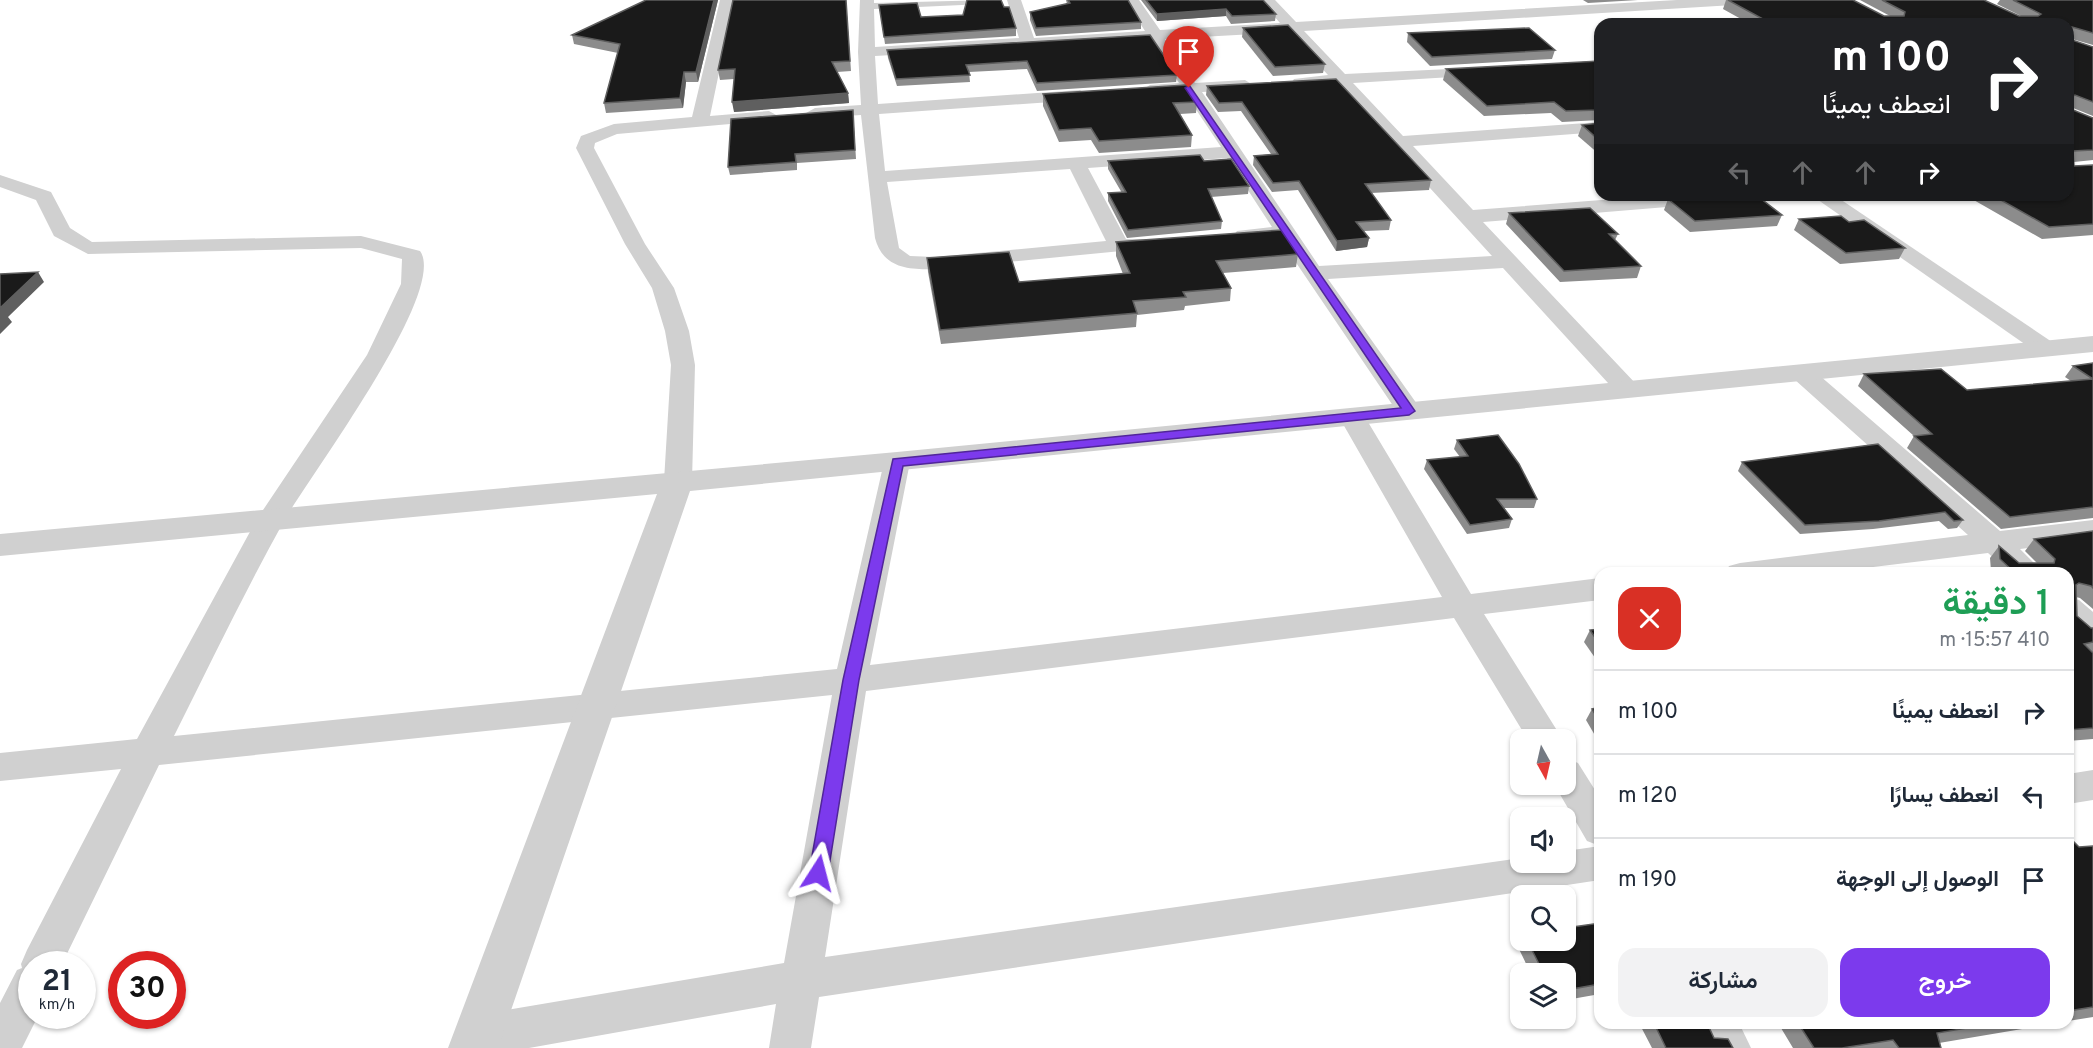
<!DOCTYPE html>
<html lang="ar">
<head>
<meta charset="utf-8">
<style>
	:root { --surface:#fff; --page:#f2f2f3; --text:#1f2937; --muted:#747a83; --line:#e0e1e3; --accent:#7c3aed }
	body { margin:0; font-family:Overpass,Vazirmatn,sans-serif; background:var(--page); color:var(--text); direction:rtl; height:100vh; display:flex; flex-direction:column; font-size:22px; white-space:nowrap }
	* { box-sizing:border-box; margin:0 }
	p { font-size:20px; color:var(--muted) }
	.icon { flex:none; width:33px; height:33px; fill:none; stroke:currentColor; stroke-width:2; stroke-linecap:round; stroke-linejoin:round }
	.map { position:relative; flex:1; overflow:hidden; direction:ltr }
	.drawer { position:absolute; left:1594px; top:567px; width:480px; height:462px; display:flex; flex-direction:column; background:var(--surface); border-radius:18px; box-shadow:0 2px 4px #0004; direction:rtl }
	.drawer>* { flex:none }
	.top-card { position:absolute; left:1594px; top:18px; width:480px; height:183px; border-radius:18px; box-shadow:0 2px 4px #0004; direction:rtl; background:#202124; color:#fff; overflow:hidden }
	.needle { width:39px; rotate:172deg }
	.tools { position:absolute; left:1510px; top:729px; display:grid; gap:12px }
	.tools a { display:grid; place-items:center; width:66px; height:66px; border-radius:12px; background:var(--surface); box-shadow:0 2px 4px #0004; font-size:30px }
	.speed { position:absolute; left:18px; top:951px; display:flex; gap:12px; font-size:30px; font-weight:700; text-align:center }
	.speed>* { display:grid; place-content:center; width:78px; height:78px; border-radius:50%; background:var(--surface); box-shadow:0 2px 4px #0004; line-height:1 }
	.speed small { font-size:15px; font-weight:400 }
	.speed .limit { border:9px solid #d22; background:#fff; color:#111 }
	.pin { position:absolute; display:grid; place-items:center; width:51px; height:51px; color:#fff; margin:-62px -26px; border-radius:50% 50% 50% 0; rotate:-45deg; box-shadow:0 0 6px #0007 }
	.pin .icon { rotate:45deg }
	.me { position:absolute; width:66px; margin:-33px; rotate:9deg; stroke-linejoin:round; filter:drop-shadow(0 0 4px #0008) }
	.turn { display:flex; align-items:center; gap:21px; height:126px; padding:0 24px; font-size:27px }
	.turn .icon { width:78px; height:78px; stroke-width:2.5 }
	.turn b { display:block; font-size:42px; line-height:51px }
	.lanes { display:flex; align-items:center; height:57px; padding:0 24px; background:#0003; justify-content:center; gap:30px; direction:ltr }
	.lanes .off { opacity:.35 }
	.round { display:grid; place-items:center; flex:none; width:63px; height:63px; border-radius:18px; background:var(--page) }
	.headline { display:flex; align-items:center; justify-content:space-between; height:102px; padding:0 24px }
	h1 { font-size:36px; font-weight:600; line-height:45px; color:#1e9e55 }
	.cta { display:flex; gap:12px; margin-top:auto; padding:12px 24px }
	.cta a { flex:1; height:69px; border-radius:18px; background:var(--accent); color:#fff; font-size:24px; font-weight:600; line-height:69px; text-align:center }
	.cta a+a { background:var(--page); color:var(--text) }
	ul { padding:0; list-style:none }
	li { display:flex; align-items:center; gap:18px; height:84px; padding:0 24px; border-top:2px solid var(--line) }
	li div { flex:1 }
	li b { display:block; font-size:22px }
	li em { font-style:normal }
	.map>svg:first-child { display:block }
</style>
</head>
<body>
<div class="map">
<svg width="2093" height="1048" viewBox="0 0 2093 1048">
	<rect width="100%" height="100%" fill="#fff"/>
	<g fill="none" stroke-linecap="round" stroke-linejoin="round">
		<!-- minor -->
		<g fill="#d0d0d0" fill-rule="evenodd">
			<polygon points="720,0 734,0 710,116 769,111 778,116 775,120 617,134 595,143 594,148 645,244 674,288 689,331 695,365 692,481 688,487 678,490 668,487 664,481 671,365 665,331 652,288 625,244 576,148 581,136 614,124 692,117"/>
			<path d="M860 0H874V3L991 0 984 4 874 9 875 47 1019 38 1007 0H1021L1034 38 1145 31 1125 0H1139L1160 30 1280 23 1260 0H1275L1296 22 1677 0H1757L1750 4 1304 31 1345 74 1491 67 1493 70 1491 73 1485 75 1353 83 1403 136 1600 122V132L1413 146 1473 210 1666 195H1750L1740 201 1483 222 1637 385 1640 390 1637 395 1628 397 1619 395 1503 268 1328 279 1422 411 1418 416 1409 419 1400 416 1280 239H1237L1234 235 1237 231 1272 227 1227 158 1088 168 1126 239H1163L1166 243 1163 247 935 269C908 270 883 268 875 238L861 115 815 118 806 113 815 108 861 105 858 52ZM1288 32 1328 75 1294 79 1292 82 1294 85H1336L1492 256 1319 266 1202 92 1245 90 1253 85 1245 80 1195 83 1165 39ZM1151 40 1179 83 1150 85 1142 90 1150 95 1185 93 1221 147 885 171 879 114 1080 100 1088 95 1080 90 878 104 875 56ZM1070 169 1106 241 935 257 910 256 899 248 887 182Z"/>
			<path d="M0 175 51 192 70 228 92 242 361 236 420 251C449 291 308 478 284 521 245 591 210 664 174 736L837 669 884 462 888 456 897 454 906 456 910 462 870 665 1442 597 1339 417 1343 412 1352 409 1361 412 1365 417 1471 594 1600 578V600L1484 614 1563 740H1528L1454 618 866 691 825 957 1521 858V862H1566V851L1600 846V880L819 997 811 1048H769L776 1004 529 1048H461L456 1036 462 1021 477 1015 784 963 832 695 159 765 62 964H32V1016H38L22 1048H0V1003L17 970 22 968 21 964 27 950 121 769 0 781V753L137 739 257 519 367 355 401 284 402 259 361 248 88 254 54 236 36 200 0 187Z"/>
			<polygon points="1811,195 1834,195 2055,344 2059,349 2055,354 2039,354"/>
			<polygon points="1803,367 1812,369 2000,531 2093,520 2093,540 2020,549 2044,573 2010,573 1988,553 1824,573 1725,573 1729,566 1740,563 1968,535 1794,379 1791,374 1794,369"/>
			<polygon points="2068,597 2079,600 2093,612 2093,642 2082,638 2068,626"/>
			<polygon points="1566,758 1578,763 1600,798 1600,846 1587,841 1554,784 1566,784"/>
			<polygon points="2093,770 2093,800 2068,804 2068,774"/>
			<polygon points="1695,1023 1739,1023 1751,1048 1707,1048"/>
		</g>
		<!-- tertiary -->
		<polygon fill="#d0d0d0" fill-rule="evenodd" points="2093,336 2093,352 690,491 498,1048 448,1048 657,494 0,556 0,534 897,452"/>
	</g>
	<!-- wall -->
	<g fill="#8c8c8c">
		<polygon points="646,0 718,0 698,82 686,82 683,108 606,113 604,103 618,53 574,44 572,35"/>
		<polygon points="846,0 851,71 837,72 848,93 849,103 734,112 734,79 720,80 718,70"/>
		<polygon points="1066,0 1128,0 1141,22 1141,29 1036,36 1030,20 1030,12 1067,4"/>
		<polygon points="1141,0 1263,0 1276,14 1275,21 1231,24 1226,16 1157,21"/>
		<polygon points="1583,0 1638,0 1588,3"/>
		<polygon points="1726,0 1853,0 1884,16 1890,16 1860,0 1984,0 2019,16 2021,16 1997,4 2000,0 2093,0 2093,45 2072,39 2072,40 2093,47 2093,116 2073,108 2073,110 2093,118 2093,160 2074,162 2074,166 2093,165 2093,235 2042,239 1965,195 2068,195 2068,24 1750,24 1723,9"/>
		<polygon points="879,5 921,17 1016,28 1016,36 885,44"/>
		<polygon points="1243,28 1325,64 1323,73 1273,76 1242,37"/>
		<polygon points="1408,33 1555,50 1552,59 1430,66 1407,42"/>
		<polygon points="1150,35 1177,75 1176,82 1037,91 1027,69 969,72 970,82 897,86 888,58 887,50"/>
		<polygon points="1600,61 1600,120 1562,122 1551,113 1484,116 1443,80 1446,69"/>
		<polygon points="1207,86 1431,180 1429,190 1371,193 1391,220 1389,230 1364,231 1369,238 1367,247 1336,251 1298,190 1272,192 1253,165 1254,156 1271,154 1241,111 1218,112 1206,95"/>
		<polygon points="1043,94 1197,102 1196,113 1180,114 1192,135 1191,147 1099,153 1091,140 1059,142 1043,106"/>
		<polygon points="853,110 856,159 797,163 797,170 730,175 728,167"/>
		<polygon points="1600,123 1600,155 1578,136 1582,125"/>
		<polygon points="1108,161 1204,161 1249,186 1248,194 1211,197 1222,221 1221,229 1127,238 1108,201 1108,193 1122,193 1108,169"/>
		<polygon points="1668,199 1782,215 1777,226 1690,232 1664,210"/>
		<polygon points="1509,213 1618,234 1615,240 1641,266 1637,278 1560,282 1506,224"/>
		<polygon points="1799,219 1849,222 1905,248 1899,259 1840,264 1794,230"/>
		<polygon points="1116,242 1298,254 1296,267 1223,273 1231,288 1230,301 1185,306 1184,310 1137,315 1136,327 941,344 928,272 927,258 1019,282 1123,274 1116,256"/>
		<polygon points="2093,363 2093,518 2001,529 1907,448 1914,436 1858,386 1864,374 1967,390 2071,381 2065,377 2073,366"/>
		<polygon points="1457,440 1537,499 1534,508 1504,508 1512,519 1509,528 1467,534 1424,469 1427,460 1460,457 1454,449"/>
		<polygon points="1878,444 1963,520 1957,528 1948,529 1939,521 1873,529 1800,534 1738,471 1742,462"/>
		<polygon points="2093,531 2093,609 2080,598 2076,597 2077,616 2091,628 2093,628 2093,739 2068,741 2068,573 1993,573 1991,571 1990,558 1999,546 2019,563 2037,563 2025,551 2034,539"/>
		<polygon points="1600,629 1600,665 1584,642 1590,630"/>
		<polygon points="1600,707 1600,744 1586,720 1592,709"/>
		<polygon points="2068,836 2079,847 2093,846 2093,1017 2068,1021"/>
		<polygon points="1600,923 1600,994 1566,1000 1566,974 1531,974 1518,947 1521,940 1566,940"/>
		<polygon points="1639,1023 1707,1023 1714,1038 1733,1048 1652,1048"/>
		<polygon points="1778,1023 2058,1023 1939,1043 1941,1048 1793,1048"/>
	</g>
	<!-- shaded-wall -->
	<g fill="#5f5f5f">
		<polygon points="714,0 718,0 698,82 696,72"/>
		<polygon points="1226,9 1226,16 1157,21 1157,14"/>
		<polygon points="684,72 686,82 683,108 680,98"/>
		<polygon points="848,93 849,103 734,112 732,102"/>
		<polygon points="1369,238 1367,247 1336,251 1337,241"/>
		<polygon points="38,272 44,282 8,317 12,322 0,334 0,308"/>
	</g>
	<!-- building -->
	<g fill="#1a1a1a" stroke="#5f5f5f" stroke-width="1.5">
		<polygon points="646,0 714,0 696,72 684,72 680,98 604,103 620,44 572,35"/>
		<polygon points="733,0 846,0 850,61 832,62 848,93 732,102 735,69 718,70"/>
		<polygon points="967,0 1001,0 1004,7 1009,7 1016,28 884,37 879,5 917,3 921,17 963,15"/>
		<polygon points="1068,0 1128,0 1141,22 1036,28 1030,12 1070,3"/>
		<polygon points="1146,0 1263,0 1276,14 1232,16 1226,9 1157,14"/>
		<polygon points="1728,0 1853,0 1884,16 1904,16 1905,12 1882,0 1984,0 2019,16 2038,16 2041,14 2013,0 2093,0 2093,33 2072,27 2072,40 2093,47 2093,102 2075,95 2072,97 2073,110 2093,118 2093,150 2073,151 2074,166 2093,165 2093,224 2049,227 1992,195 2068,195 2068,24 1772,24"/>
		<polygon points="1288,25 1325,64 1275,67 1243,28"/>
		<polygon points="1529,28 1555,50 1432,57 1408,33"/>
		<polygon points="1150,35 1177,75 1037,83 1027,61 966,65 970,75 896,79 887,50"/>
		<polygon points="1600,61 1600,110 1566,111 1554,102 1487,106 1446,69"/>
		<polygon points="1336,79 1431,180 1365,184 1391,220 1356,222 1369,238 1337,241 1299,181 1273,183 1254,156 1278,154 1242,102 1219,103 1207,86"/>
		<polygon points="1186,85 1197,102 1173,103 1192,135 1099,141 1091,128 1059,130 1043,94"/>
		<polygon points="853,110 855,150 795,154 796,162 728,167 731,119"/>
		<polygon points="1600,123 1600,141 1582,125"/>
		<polygon points="1200,155 1204,161 1231,159 1249,186 1208,189 1222,221 1128,230 1108,193 1126,192 1108,161"/>
		<polygon points="1703,195 1756,195 1782,215 1695,221 1668,199"/>
		<polygon points="1590,208 1618,234 1609,234 1641,266 1564,271 1509,213"/>
		<polygon points="1841,216 1849,222 1864,220 1905,248 1846,253 1799,219"/>
		<polygon points="1282,230 1298,254 1216,261 1231,288 1183,292 1186,297 1133,301 1137,313 940,330 927,258 1009,252 1019,282 1130,273 1116,242"/>
		<polygon points="38,272 0,308 0,274"/>
		<polygon points="2093,363 2093,507 2010,517 1914,436 1932,434 1864,374 1941,369 1967,390 2093,379 2073,366"/>
		<polygon points="1498,435 1519,464 1537,499 1497,499 1512,519 1470,525 1427,460 1468,456 1457,440"/>
		<polygon points="1878,444 1963,520 1954,521 1945,512 1879,521 1805,525 1742,462"/>
		<polygon points="2093,531 2093,588 2091,586 2079,583 2076,585 2077,616 2091,628 2093,628 2093,642 2084,644 2093,653 2093,728 2068,730 2068,573 2015,573 2000,559 1999,546 2019,563 2054,563 2055,559 2034,539"/>
		<polygon points="1875,569 1879,573 1847,573"/>
		<polygon points="1600,629 1600,645 1590,630"/>
		<polygon points="1600,707 1600,722 1592,709"/>
		<polygon points="2068,836 2079,847 2093,846 2093,1007 2068,1011"/>
		<polygon points="1600,923 1600,984 1566,990 1566,974 1544,974 1527,940 1566,940 1566,928"/>
		<polygon points="1654,1023 1707,1023 1714,1038 1728,1039 1733,1048 1666,1048"/>
		<polygon points="1798,1023 1996,1023 1937,1033 1941,1048 1899,1048 1893,1040 1842,1048 1814,1048"/>
	</g>
	<!-- route -->
	<polygon fill="#7c3aed" stroke="#51269a" stroke-width="1.5" points="1189,85 1415,411 1409,415 903,466 859,680 828,873 825,879 818,881 812,879 809,873 843,680 893,459 1401,408 1185,88"/>
</svg>
<div class="tools">
<a><svg class="needle" viewBox="-14 -14 28 28"><path d="M0-13l5 13h-10z" fill="#e53935"/><path d="M0 13l5-13h-10z" fill="#747a83"/></svg></a>
<a><svg class="icon" aria-label="sound" viewBox="0 0 24 24"><path d="M4 9h4l5-4v14l-5-4H4zM17 9q2 3 0 6"/></svg></a>
<a><svg class="icon" aria-label="search" viewBox="0 0 24 24"><circle cx="10" cy="10" r="6"/><path d="M15 15l6 6"/></svg></a>
<a><svg class="icon" aria-label="layers" viewBox="0 0 24 24"><path d="M12 4l9 5-9 5-9-5zM3 14l9 5 9-5"/></svg></a>
</div>
<div class="speed"><div>21<small>km/h</small></div><div class="limit">30</div></div>
<div class="pin" style="left:1189px;top:88px;background:#d93025"><svg class="icon" aria-label="arrive" viewBox="0 0 24 24"><path d="M6 21V4h12l-3 4 3 4H6"/></svg></div>
<svg class="me" style="left:818px;top:873px" viewBox="-20 -20 40 40"><path d="M0-17L14 15 0 8-14 15z" fill="#7c3aed" stroke="#fff" stroke-width="4"/></svg>
<div class="top-card">
<div class="turn"><svg class="icon" aria-label="right" viewBox="0 0 24 24"><path d="M7 20v-9h11M14 6l5 5-5 5"/></svg><div><b>100 m</b>انعطف يمينًا</div></div>
<div class="lanes"><svg class="icon off" aria-label="left" viewBox="0 0 24 24"><path d="M17 20v-9H6M10 6l-5 5 5 5"/></svg><svg class="icon off" aria-label="ahead" viewBox="0 0 24 24"><path d="M12 20V5M6 11l6-6 6 6"/></svg><svg class="icon off" aria-label="ahead" viewBox="0 0 24 24"><path d="M12 20V5M6 11l6-6 6 6"/></svg><svg class="icon" aria-label="right" viewBox="0 0 24 24"><path d="M7 20v-9h11M14 6l5 5-5 5"/></svg></div>
</div>
<section class="drawer">
<div class="headline"><div><h1>1 دقيقة</h1><p>410 m · 15:57</p></div><a class="round" style="background:#d93025;color:#fff"><svg class="icon" aria-label="close" viewBox="0 0 24 24"><path d="M6 6l12 12M18 6L6 18"/></svg></a></div>
<ul>
<li><svg class="icon" aria-label="right" viewBox="0 0 24 24"><path d="M7 20v-9h11M14 6l5 5-5 5"/></svg><div><b>انعطف يمينًا</b></div><em>100 m</em></li>
<li><svg class="icon" aria-label="left" viewBox="0 0 24 24"><path d="M17 20v-9H6M10 6l-5 5 5 5"/></svg><div><b>انعطف يسارًا</b></div><em>120 m</em></li>
<li><svg class="icon" aria-label="arrive" viewBox="0 0 24 24"><path d="M6 21V4h12l-3 4 3 4H6"/></svg><div><b>الوصول إلى الوجهة</b></div><em>190 m</em></li>
</ul>
<div class="cta"><a>خروج</a><a>مشاركة</a></div>
</section>
</div>
</body>
</html>
